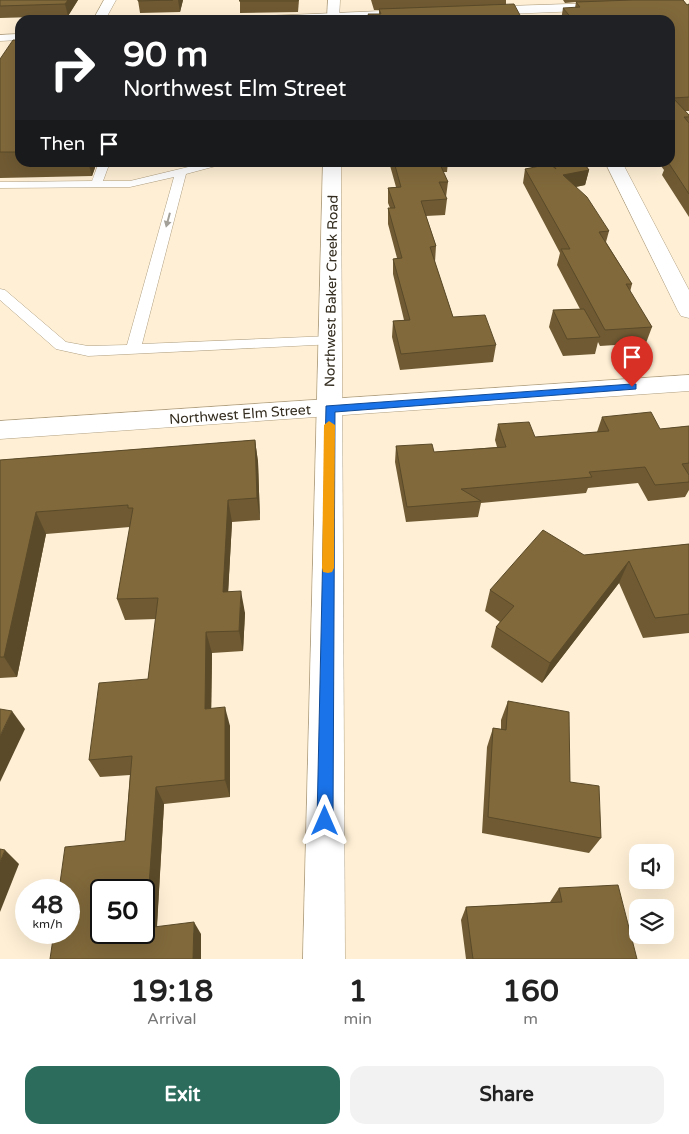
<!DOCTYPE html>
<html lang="en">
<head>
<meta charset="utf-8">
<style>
	:root { --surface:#fff; --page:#f2f2f2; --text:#222; --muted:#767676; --accent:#2b6c5c }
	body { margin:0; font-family:"Varela Round",sans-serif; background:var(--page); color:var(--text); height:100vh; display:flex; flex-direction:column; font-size:19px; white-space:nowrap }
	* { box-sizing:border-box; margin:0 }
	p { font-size:16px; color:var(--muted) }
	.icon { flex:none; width:28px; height:28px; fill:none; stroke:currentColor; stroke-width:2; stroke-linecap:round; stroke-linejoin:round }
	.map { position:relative; height:959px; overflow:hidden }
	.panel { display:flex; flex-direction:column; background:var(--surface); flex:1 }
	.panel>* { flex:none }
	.hud { position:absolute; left:15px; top:15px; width:660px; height:152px; border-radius:15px; box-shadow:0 5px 20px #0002; background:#202124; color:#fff; overflow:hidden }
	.tools { position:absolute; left:629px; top:844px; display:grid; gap:10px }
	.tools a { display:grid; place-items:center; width:45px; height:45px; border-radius:10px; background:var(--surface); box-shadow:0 5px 20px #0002; font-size:25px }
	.speed { position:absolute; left:15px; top:879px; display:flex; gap:10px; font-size:25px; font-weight:700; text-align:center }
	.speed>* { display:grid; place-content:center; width:65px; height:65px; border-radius:50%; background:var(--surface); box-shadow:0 5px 20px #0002; line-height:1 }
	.speed small { font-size:12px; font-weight:400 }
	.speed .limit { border:2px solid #111; border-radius:8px; background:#fff; color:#111 }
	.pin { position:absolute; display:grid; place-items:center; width:42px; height:42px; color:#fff; margin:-51px -21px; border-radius:50% 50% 50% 0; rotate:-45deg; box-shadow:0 0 5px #0007 }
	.pin .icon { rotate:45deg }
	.me { position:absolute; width:55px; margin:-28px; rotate:0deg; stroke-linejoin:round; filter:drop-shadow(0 0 4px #0008) }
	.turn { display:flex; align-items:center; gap:18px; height:105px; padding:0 25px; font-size:22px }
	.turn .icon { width:65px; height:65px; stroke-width:2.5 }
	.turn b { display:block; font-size:35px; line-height:42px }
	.then { display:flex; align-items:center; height:48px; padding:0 25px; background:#0003; gap:10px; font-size:19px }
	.eta { display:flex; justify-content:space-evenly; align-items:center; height:85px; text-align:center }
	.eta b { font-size:30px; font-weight:700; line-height:35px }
	.cta { display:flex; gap:10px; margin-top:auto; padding:10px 25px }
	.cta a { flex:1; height:58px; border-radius:15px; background:var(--accent); color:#fff; font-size:20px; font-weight:700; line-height:58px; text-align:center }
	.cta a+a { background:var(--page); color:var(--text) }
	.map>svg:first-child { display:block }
</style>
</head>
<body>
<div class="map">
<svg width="689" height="959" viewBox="0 0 689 959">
	<rect width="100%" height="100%" fill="#feefd5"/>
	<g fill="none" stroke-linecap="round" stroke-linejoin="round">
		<defs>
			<g id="lane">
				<polygon points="20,34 20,40 0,41 0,35"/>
				<polygon points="99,162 110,162 103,181 130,181 209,162 231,162 186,174 142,344 330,336 335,338 337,341 335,344 88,356 56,349 0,300 0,289 5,290 66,342 88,346 127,345 174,177 130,187 0,188 0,182 92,181"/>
			</g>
			<g id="street">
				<polygon points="104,0 116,0 105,20 93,20"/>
				<polygon points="600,3 604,4 606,7 604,10 481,15 475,11 481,7"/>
				<polygon points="405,10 409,11 411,14 409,17 355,20 262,20 268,16"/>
				<polygon points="171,16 182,17 183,20 165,20"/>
				<polygon points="605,162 622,162 689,290 689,318 681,316 678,311"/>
				<polygon points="689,375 689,391 0,439 0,421"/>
			</g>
			<g id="secondary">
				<polygon points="328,0 340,0 339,20 327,20"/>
				<polygon points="323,162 341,162 345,959 303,959"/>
			</g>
		</defs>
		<!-- lane casing -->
		<use href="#lane" stroke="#b09f80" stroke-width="1"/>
		<!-- street casing -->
		<use href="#street" stroke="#b09f80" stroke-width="1"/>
		<!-- secondary casing -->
		<use href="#secondary" stroke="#b09f80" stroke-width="1"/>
		<!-- lane -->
		<use href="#lane" fill="#fff" fill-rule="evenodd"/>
		<!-- street -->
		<use href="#street" fill="#fff" fill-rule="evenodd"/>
		<!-- secondary -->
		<use href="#secondary" fill="#fff" fill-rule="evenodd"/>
	</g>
	<!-- wall -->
	<g fill="#6f5a33">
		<polygon points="0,0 78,0 68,16 0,18"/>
		<polygon points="138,0 183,0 180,12 140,13"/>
		<polygon points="240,0 299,0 298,12 240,13"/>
		<polygon points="371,0 506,0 506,5 521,17 521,20 368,20 368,14 379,14 379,10 374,10"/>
		<polygon points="563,0 683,0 687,5 689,4 689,111 685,111 689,115 689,217 662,175 664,170 658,162 670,162 670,20 561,20 563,8 575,8 576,2 565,3"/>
		<polygon points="20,40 20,162 97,162 92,176 0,178 0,59"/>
		<polygon points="389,162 448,162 447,172 443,172 448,182 446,197 445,197 447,199 445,215 426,216 436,246 435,262 453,317 496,345 493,362 400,370 392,337 393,321 404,320 393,274 393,259 397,258 388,224 388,208 390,208 388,203 388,188 396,187"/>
		<polygon points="539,162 583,162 589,170 585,185 576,187 609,231 606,242 632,284 630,292 652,327 646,343 600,346 598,342 595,354 563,356 549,327 553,310 580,309 557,265 560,253 523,183 525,169 541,166"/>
		<polygon points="602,417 660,429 689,426 689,490 685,497 648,501 638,483 588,488 586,493 481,503 478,517 406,522 395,462 396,446 434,452 497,447 495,440 498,424 535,437 597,432"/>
		<polygon points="255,440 258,462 260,520 232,522 228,592 245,613 243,651 212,653 211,709 230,726 230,797 164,804 157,927 201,934 201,959 50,959 125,841 130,775 100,777 89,760 148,679 156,619 125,620 117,599 130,527 46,534 17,677 0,678 0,460"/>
		<polygon points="689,544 689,633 643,638 619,583 542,683 491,647 496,627 500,622 485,611 490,590 584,555"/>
		<polygon points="508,701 570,782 601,838 589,853 482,833 487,747 493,728 501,729 501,720"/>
		<polygon points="559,888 637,959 466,959 461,920 466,907 550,902"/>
	</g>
	<!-- shaded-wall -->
	<g fill="#5a4a29">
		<polygon points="68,0 78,0 68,16 65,4"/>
		<polygon points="178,0 183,0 180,12"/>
		<polygon points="88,162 97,162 92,176"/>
		<polygon points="589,170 585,185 559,190 563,175"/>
		<polygon points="255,440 258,462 260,520 257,498"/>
		<polygon points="228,500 232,522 227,613 223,592"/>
		<polygon points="36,512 46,534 17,677 4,657"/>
		<polygon points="629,561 619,583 542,683 550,663"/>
		<polygon points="241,591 245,613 243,651 239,631"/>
		<polygon points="206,632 212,653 211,728 205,709"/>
		<polygon points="225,707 230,726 230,797 225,780"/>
		<polygon points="12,711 25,729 0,782 0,736"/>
		<polygon points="156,787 164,804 156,940 146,928"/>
		<polygon points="5,850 19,864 0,912 0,862"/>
		<polygon points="194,922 201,934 201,959 193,959"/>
	</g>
	<!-- building -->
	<g fill="#81693b" stroke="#5a4a29" fill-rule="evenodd">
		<polygon points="0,0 68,0 65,4 0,6"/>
		<polygon points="138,0 173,0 138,1"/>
		<polygon points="240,0 298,0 298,1 239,1"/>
		<polygon points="633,0 683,0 687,5 689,4 689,97 673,98 689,115 689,117 684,117 689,123 689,194 668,162 670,162 670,160 672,160 670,158 670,20 573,20 563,8 580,7 576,2"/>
		<polygon points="514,4 521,17 513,17 515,20 469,20 469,19 444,20 371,20 368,14 381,14 379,9"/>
		<polygon points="13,40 20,40 20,152 0,152 0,59"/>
		<polygon points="394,162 439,162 448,182 439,182 447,199 421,201 436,246 430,247 453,317 485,315 496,345 401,354 393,321 410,320 393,259 402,258 388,208 395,208 388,188 401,187"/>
		<polygon points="551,162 583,162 589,170 563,175 587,197 609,231 599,232 632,284 626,284 652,327 605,330 561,249 570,249 525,169 550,164 556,169"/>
		<polygon points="584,309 600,337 567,339 553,310"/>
		<polygon points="651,412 660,429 689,426 689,463 682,464 689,475 689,482 655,485 645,467 589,472 592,477 461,489 481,501 407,507 396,446 432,444 434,452 506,447 498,424 529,422 535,437 609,431 602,417"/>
		<path d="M255 440 257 498 228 500 223 592 241 591 239 631 206 632 205 709 225 707V780L156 787 146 928 194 922 193 959H50L54 932H69V890H59L65 847 125 841 132 756 89 760 99 683 148 679 158 598 117 599 133 508H128V505L36 512 4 657H0V460ZM101 890H144V932H101Z"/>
		<polygon points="543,530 584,555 689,544 689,614 655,618 629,561 550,663 496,627 514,606 490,590"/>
		<polygon points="508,701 569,712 570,782 599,786 601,838 488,817 493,728 506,730"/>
		<polygon points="0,709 12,711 0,736"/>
		<polygon points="0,849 5,850 0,862"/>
		<polygon points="618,885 637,959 473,959 466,907 562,902 559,888"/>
	</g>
	<!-- one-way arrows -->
	<defs><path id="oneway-solid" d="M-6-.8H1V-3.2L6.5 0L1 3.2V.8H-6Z" transform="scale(1.25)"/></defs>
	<use fill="#a3a09a" href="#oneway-solid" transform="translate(168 220) rotate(105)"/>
	<!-- route -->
	<polygon fill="#1a73e8" stroke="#114b97" points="632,384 636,384 636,389 335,412 333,821 331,827 325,829 320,827 317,821 326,406"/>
	<!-- slow -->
	<polygon fill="#f59e0b" points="329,421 335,425 334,568 332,572 328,573 323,572 322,568 324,425"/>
	<g text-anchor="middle" stroke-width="5" stroke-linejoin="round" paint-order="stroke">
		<!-- street labels -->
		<g font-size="14" fill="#332c1f" stroke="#fff">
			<text transform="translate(331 291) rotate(-89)" y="5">Northwest Baker Creek Road</text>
			<text transform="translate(240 414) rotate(-4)" y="5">Northwest Elm Street</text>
		</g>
	</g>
</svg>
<div class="tools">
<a><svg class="icon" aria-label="sound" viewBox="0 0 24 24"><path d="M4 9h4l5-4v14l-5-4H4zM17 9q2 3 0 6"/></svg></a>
<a><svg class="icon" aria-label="layers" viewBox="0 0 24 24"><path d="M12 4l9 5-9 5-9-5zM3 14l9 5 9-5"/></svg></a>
</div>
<div class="speed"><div>48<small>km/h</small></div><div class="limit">50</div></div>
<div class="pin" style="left:632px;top:387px;background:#d93025"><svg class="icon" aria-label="arrive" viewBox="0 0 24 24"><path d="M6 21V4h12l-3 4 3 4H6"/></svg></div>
<svg class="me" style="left:325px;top:821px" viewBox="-20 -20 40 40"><path d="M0-17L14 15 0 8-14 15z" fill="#1a73e8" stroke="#fff" stroke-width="4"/></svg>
<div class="hud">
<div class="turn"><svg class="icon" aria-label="right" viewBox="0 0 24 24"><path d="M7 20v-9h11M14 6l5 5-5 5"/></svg><div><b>90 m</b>Northwest Elm Street</div></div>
<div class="then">Then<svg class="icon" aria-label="arrive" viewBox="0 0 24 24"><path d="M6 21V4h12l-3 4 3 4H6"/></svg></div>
</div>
</div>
<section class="panel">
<div class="eta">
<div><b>19:18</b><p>Arrival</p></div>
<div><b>1</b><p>min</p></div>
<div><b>160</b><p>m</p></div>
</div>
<div class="cta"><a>Exit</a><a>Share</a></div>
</section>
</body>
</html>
